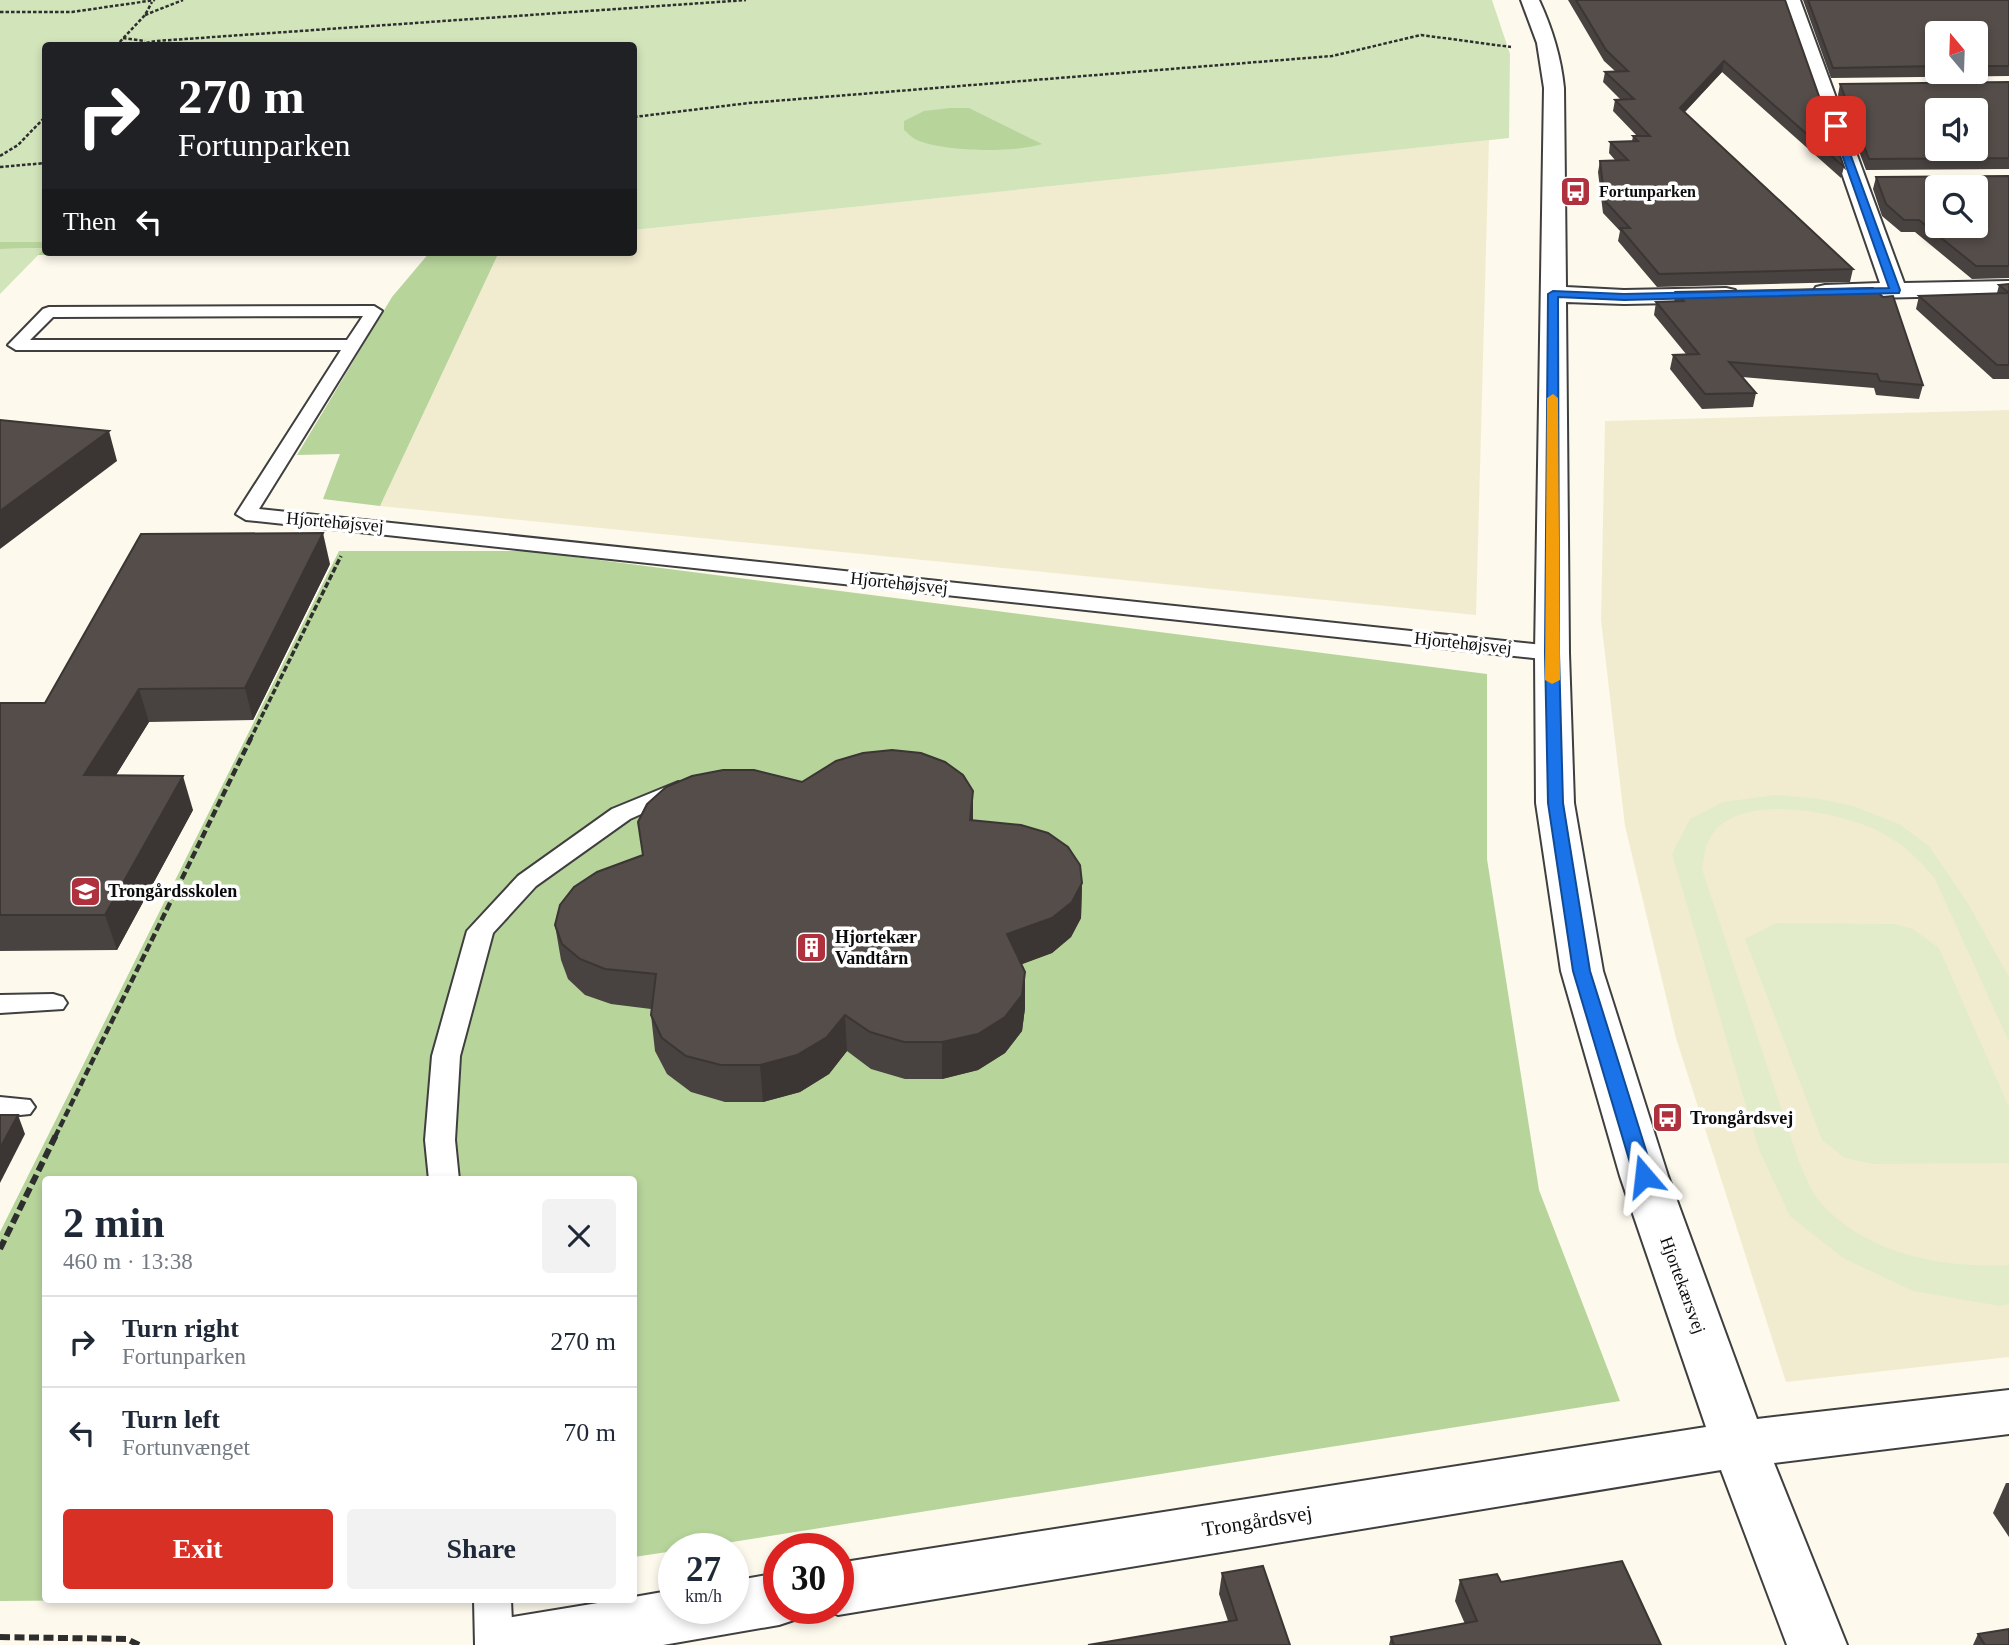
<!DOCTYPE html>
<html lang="en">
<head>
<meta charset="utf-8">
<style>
	:root { --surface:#fff; --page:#f2f2f3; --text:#1f2937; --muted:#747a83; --line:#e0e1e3; --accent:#d93025 }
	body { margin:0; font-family:"Times New Roman",serif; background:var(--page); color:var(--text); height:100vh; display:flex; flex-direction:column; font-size:26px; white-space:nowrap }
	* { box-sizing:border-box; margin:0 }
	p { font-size:23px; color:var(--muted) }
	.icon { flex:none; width:38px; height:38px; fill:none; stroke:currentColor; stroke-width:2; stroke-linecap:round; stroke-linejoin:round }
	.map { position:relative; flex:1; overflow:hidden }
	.sheet { position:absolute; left:42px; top:1176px; width:595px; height:427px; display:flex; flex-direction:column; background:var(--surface); border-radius:7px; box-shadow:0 4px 10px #0003 }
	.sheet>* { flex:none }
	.top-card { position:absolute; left:42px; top:42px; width:595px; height:214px; border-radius:7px; box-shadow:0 4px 10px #0003; background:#202124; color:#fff; overflow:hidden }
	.needle { width:46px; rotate:341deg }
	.controls { position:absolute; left:1925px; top:21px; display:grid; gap:14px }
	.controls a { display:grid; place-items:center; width:63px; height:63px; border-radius:7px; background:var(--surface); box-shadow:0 4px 10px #0003; font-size:35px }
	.speed { position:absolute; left:658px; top:1533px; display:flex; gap:14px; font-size:35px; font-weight:700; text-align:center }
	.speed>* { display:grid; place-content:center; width:91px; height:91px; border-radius:50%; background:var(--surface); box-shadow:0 4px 10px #0003; line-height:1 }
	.speed small { font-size:18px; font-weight:400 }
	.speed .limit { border:10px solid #d22; background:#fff; color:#111 }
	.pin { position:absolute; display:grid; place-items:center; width:60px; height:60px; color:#fff; margin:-30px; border-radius:14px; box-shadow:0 4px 10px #0006 }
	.me { position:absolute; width:77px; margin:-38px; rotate:343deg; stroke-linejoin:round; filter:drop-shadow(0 0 5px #0008) }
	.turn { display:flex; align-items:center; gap:24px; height:147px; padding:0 21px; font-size:32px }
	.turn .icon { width:91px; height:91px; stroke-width:2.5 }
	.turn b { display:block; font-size:49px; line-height:60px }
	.then { display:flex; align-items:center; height:66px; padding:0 21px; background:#0003; gap:14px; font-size:26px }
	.round { display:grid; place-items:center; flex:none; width:74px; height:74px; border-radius:7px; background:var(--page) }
	.summary { display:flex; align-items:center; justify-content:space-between; height:119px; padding:0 21px }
	h1 { font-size:42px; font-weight:600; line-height:52px }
	.primary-button { display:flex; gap:14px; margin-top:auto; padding:14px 21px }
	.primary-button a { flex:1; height:80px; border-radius:7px; background:var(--accent); color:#fff; font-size:28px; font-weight:600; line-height:80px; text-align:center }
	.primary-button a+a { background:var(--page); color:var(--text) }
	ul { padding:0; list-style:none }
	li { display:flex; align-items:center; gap:21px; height:91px; padding:0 21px; border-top:2px solid var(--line) }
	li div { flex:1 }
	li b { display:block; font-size:26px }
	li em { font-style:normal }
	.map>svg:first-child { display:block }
</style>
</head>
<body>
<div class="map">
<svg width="2009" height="1645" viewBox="0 0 2009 1645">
	<rect width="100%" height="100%" fill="#fdf9ed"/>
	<!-- farmland -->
	<g fill="#f1eccf">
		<polygon points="1489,140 1476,615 380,506 499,252 634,252 634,230"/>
		<polygon points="2009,410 2009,1357 1786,1382 1676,1038 1625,826 1601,620 1605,421"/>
	</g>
	<!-- green -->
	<g fill="#d2e4ba">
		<polygon points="0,0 1492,0 1510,54 1509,138 634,230 634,46 46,46 45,242 0,242"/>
		<polygon points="45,248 0,294 0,249"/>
	</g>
	<!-- forest -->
	<g fill="#b7d49b">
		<path d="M950 108H969L1042 144C1014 153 944 152 917 140 912 138 908 133 904 130V121L924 111Z"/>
		<polygon points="0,242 45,242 46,252 408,252 38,255 44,248 0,249"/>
		<polygon points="430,252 499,252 380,506 323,499 340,454 297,455 392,297"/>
		<polygon points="339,551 529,551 1487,674 1487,859 1539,1190 1620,1401 688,1549 674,1549 674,1551 634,1557 634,1180 46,1180 46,1600 118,1600 0,1601 0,1232"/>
	</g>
	<!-- pitch -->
	<g fill="#e2eccb">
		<path d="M1775 795 1820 799 1853 806 1899 824 1929 846 1969 905 2009 977V1042L1935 879C1920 860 1904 845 1882 833 1842 812 1732 788 1708 842 1704 850 1704 861 1702 869L1798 1159C1804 1172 1810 1191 1820 1202 1867 1255 1942 1268 2009 1265V1304L2000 1306 1913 1291 1843 1258 1790 1216 1759 1150 1672 854 1690 819 1723 802Z"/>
		<polygon points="1776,923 1894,924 1913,929 1939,948 2009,1107 2009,1163 1873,1164 1845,1158 1822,1140 1745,939"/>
	</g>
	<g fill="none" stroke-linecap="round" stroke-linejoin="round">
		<defs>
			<g id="service">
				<path d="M374 306 382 311 259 509 1552 646 1560 648 1563 653 1560 658 1552 660 246 520 236 514 341 350H16L8 345 43 309 49 307ZM363 316 347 340H30L53 317Z"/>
				<polygon points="678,782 686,784 690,789 686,794 630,819 536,886 493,933 460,1056 455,1140 459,1180 429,1180 425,1140 432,1056 467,931 518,876 612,809"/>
				<polygon points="53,994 63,997 67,1003 63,1009 0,1013 0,995"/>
				<polygon points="0,1097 30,1100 35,1107 30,1114 0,1117"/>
				<polygon points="474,1600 511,1600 513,1645 475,1645"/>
			</g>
			<g id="minor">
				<path d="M1521 0H1539C1552 28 1561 57 1564 88L1566 287 1624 290 1726 288 1735 290 1738 295 1735 300 1726 302 1624 304 1566 302 1569 653 1574 803 1603 971 1668 1176 1757 1419 2009 1390V1434L1774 1463 1847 1645H1787L1721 1470 838 1615 820 1608H838V1563L1706 1427 1620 1176 1561 971 1536 803 1535 653 1544 88 1537 43Z"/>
				<polygon points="1782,0 1800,0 1904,283 2009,281 2009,295 1825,299 1816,297 1813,292 1816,287 1825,285 1880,283"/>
				<polygon points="779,1573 779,1608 804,1608 800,1618 779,1625 663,1645 476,1645 485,1626 506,1618 616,1600 634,1600 634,1597 674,1590 674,1608 733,1608 733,1581"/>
			</g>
		</defs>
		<!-- service casing -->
		<use href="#service" stroke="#3f3f3f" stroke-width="4"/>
		<!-- minor casing -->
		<use href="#minor" stroke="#3f3f3f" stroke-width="4"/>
		<!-- path-far3 -->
		<g stroke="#2e2e2e" stroke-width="2.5" stroke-dasharray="3.5 2" stroke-linecap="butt">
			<polyline points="0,12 72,12 155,0"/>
			<polyline points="145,15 183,0"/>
			<polyline points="123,38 145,41"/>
			<polyline points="116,46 145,15 152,2"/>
			<polyline points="130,46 156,41 746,0"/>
			<polyline points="634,117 749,103 1332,56 1421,35 1511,47"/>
			<polyline points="0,156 18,145 46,116"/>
			<polyline points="0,167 46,163"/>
		</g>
		<!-- path-far2 -->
		<polyline stroke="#2e2e2e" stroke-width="3.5" stroke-dasharray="6 2.5" stroke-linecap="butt" points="250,740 341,556"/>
		<!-- path-far1 -->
		<polyline stroke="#2e2e2e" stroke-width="4.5" stroke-dasharray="8 3.5" stroke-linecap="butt" points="55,1137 251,738"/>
		<!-- path -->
		<g stroke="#2e2e2e" stroke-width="6" stroke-dasharray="10 4.5" stroke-linecap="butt">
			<polyline points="0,1249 56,1135"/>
			<polyline points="0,1637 127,1639 139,1645"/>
		</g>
		<!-- service -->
		<use href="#service" fill="#fff" fill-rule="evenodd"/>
		<!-- minor -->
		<use href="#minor" fill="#fff" fill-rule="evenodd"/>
	</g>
	<!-- wall -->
	<g fill="#484240" fill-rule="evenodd">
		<polygon points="1568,0 1785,0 1844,167 1841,178 1722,72 1685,112 1853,269 1850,282 1657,287 1618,241 1620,231 1603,213 1598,172 1600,161 1615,160 1609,153 1610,142 1632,141 1633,136 1637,136 1613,111 1615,100 1621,100 1603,82 1605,72 1615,71 1604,61"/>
		<path d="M1803 0H2009V76L1831 78ZM1937 33H1976V72H1937Z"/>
		<polygon points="2009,82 2009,169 1866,170 1838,95 1840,84"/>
		<polygon points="2009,176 2009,278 1972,279 1915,232 1901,232 1882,216 1873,189 1876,177"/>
		<polygon points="2009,284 2009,379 1993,379 1916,309 1919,296 1997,293 1999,285"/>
		<polygon points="1676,292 1923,385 1919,399 1876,395 1874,388 1742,377 1756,393 1753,407 1702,409 1670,369 1673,355 1686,354 1654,315 1656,302 1674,302"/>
		<polygon points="330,564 253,720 149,722 116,775 193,810 117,950 0,951 0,703 45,703"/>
		<polygon points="802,782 973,821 1082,883 1081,918 1071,937 1052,953 1021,964 1025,1008 1022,1031 1005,1053 978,1070 942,1079 905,1079 871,1069 847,1051 829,1074 800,1092 763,1102 725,1102 691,1092 667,1074 655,1051 651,1015 651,1009 611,1004 585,995 568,979 561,960 555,925 643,855 638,822"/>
		<polygon points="2006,1483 2009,1483 2009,1537 1993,1513"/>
		<polygon points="1222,1573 1290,1645 1228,1621 1219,1594"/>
		<polygon points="1460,1580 1501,1582 1661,1645 1389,1645 1391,1637 1465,1624 1455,1601"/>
		<polygon points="1978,1634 2009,1645 1973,1645"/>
	</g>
	<!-- shaded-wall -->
	<g fill="#3b3634">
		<polygon points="1724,61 1722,72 1678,119 1680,108"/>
		<polygon points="109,431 117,461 0,549 0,511"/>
		<polygon points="323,533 330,564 253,720 245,688"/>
		<polygon points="139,689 149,722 95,809 84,775"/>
		<polygon points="183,776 193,810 117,950 105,915"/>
		<polygon points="973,791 973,825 970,820"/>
		<polygon points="1082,883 1081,918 1071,937 1052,953 1007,970 1007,934"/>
		<polygon points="1025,972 1025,1008 1022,1031 1005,1053 978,1070 942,1079 942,1042"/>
		<polygon points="845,1015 847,1051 829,1074 800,1092 763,1102 760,1065"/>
		<polygon points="18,1115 25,1134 0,1183 0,1148"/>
	</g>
	<!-- building -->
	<g fill="#544d4a" stroke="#3b3634" stroke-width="2" fill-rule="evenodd">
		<polygon points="1576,0 1785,0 1844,167 1724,61 1680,108 1853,269 1659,274 1620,228 1630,228 1605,201 1600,161 1628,160 1610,142 1638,141 1633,136 1650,136 1615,100 1634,99 1605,72 1628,71 1606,50"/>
		<polygon points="1808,0 2009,0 2009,66 1976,66 1976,33 1937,33 1937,66 1833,68"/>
		<path d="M2009 82V158L1869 159 1840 84ZM1937 110H1976V149H1937Z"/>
		<path d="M2009 176V266H1976L1919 220H1904L1886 204 1876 177ZM1937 187H1976V226H1937Z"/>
		<polygon points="2009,284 2009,365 1997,365 1919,296 2009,293 1999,285"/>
		<polygon points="1873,288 1883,297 1893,296 1923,385 1880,381 1877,374 1729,362 1756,393 1705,394 1673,355 1699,354 1656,302 1684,301 1676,292"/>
		<polygon points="0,420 109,431 0,511"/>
		<polygon points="323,533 245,688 139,689 84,775 183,776 105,915 0,915 0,703 45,703 141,534"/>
		<polygon points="892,750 921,753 945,762 963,775 973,791 970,820 1021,825 1048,833 1068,847 1080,865 1082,883 1072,902 1052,918 1007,934 1025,972 1022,995 1005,1017 978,1034 942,1042 904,1042 870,1032 845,1015 827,1037 797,1055 760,1065 721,1065 686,1056 662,1038 651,1015 656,974 605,969 580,959 562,944 555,925 560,905 574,887 597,872 643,855 638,822 647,804 666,787 692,776 723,770 754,770 802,782 836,761 863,753"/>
		<polygon points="0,1115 18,1115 0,1148"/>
		<polygon points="1622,1561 1661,1645 1394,1645 1391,1637 1477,1621 1460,1580 1497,1574 1501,1582"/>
		<polygon points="1263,1566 1290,1645 1088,1645 1237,1620 1222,1573"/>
		<polygon points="2009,1629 2009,1645 1985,1645 1978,1634"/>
	</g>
	<!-- route -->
	<polygon fill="#1a73e8" stroke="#114b97" stroke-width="2" points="1836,123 1840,126 1900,290 1899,293 1624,300 1558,297 1559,653 1563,803 1590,971 1654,1176 1651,1181 1637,1181 1634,1176 1573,971 1548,803 1545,653 1548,294 1553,291 1624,294 1889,288 1832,126"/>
	<!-- slow -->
	<polygon fill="#f59e0b" points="1553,394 1558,398 1560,680 1552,684 1545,680 1547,398"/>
	<!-- icons -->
	<defs>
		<symbol id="bus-square" viewBox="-11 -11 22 22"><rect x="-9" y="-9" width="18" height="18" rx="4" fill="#af313d" stroke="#fff"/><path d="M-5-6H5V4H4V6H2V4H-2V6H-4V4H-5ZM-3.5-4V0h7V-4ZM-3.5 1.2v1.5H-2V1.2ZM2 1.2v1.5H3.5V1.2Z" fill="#fff"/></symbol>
		<symbol id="school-square" viewBox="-11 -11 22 22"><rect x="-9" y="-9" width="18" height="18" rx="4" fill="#af313d" stroke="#fff"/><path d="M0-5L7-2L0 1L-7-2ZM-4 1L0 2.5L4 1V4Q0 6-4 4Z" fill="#fff"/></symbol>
		<symbol id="building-square" viewBox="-11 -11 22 22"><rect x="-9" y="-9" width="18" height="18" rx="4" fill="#af313d" stroke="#fff"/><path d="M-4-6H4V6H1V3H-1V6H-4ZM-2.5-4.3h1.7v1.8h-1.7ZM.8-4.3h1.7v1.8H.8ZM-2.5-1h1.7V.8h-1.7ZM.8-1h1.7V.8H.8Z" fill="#fff"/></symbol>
	</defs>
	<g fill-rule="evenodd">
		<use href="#bus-square" x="1558" y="174" width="35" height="35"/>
		<use href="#school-square" x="68" y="874" width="35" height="35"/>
		<use href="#building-square" x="794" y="930" width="35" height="35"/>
		<use href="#bus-square" x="1650" y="1100" width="35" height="35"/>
	</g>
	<g text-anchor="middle" stroke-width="7" stroke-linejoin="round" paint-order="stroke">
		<!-- far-poi labels -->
		<g font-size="16" font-weight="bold" fill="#0c0c0c" stroke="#fff" text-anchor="start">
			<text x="1599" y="197">Fortunparken</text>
		</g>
		<!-- street labels -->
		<g font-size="18" fill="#0c0c0c" stroke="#fff">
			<text transform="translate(335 522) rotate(5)" y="6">Hjortehøjsvej</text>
			<text transform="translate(899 583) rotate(6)" y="6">Hjortehøjsvej</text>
			<text transform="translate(1463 643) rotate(6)" y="6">Hjortehøjsvej</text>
			<text transform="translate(1683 1285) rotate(70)" y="6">Hjortekærsvej</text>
		</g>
		<!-- poi labels -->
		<g font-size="18" font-weight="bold" fill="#0c0c0c" stroke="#fff" text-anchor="start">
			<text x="108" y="897">Trongårdsskolen</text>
			<text x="835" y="943">Hjortekær<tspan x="835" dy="21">Vandtårn</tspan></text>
			<text x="1690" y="1124">Trongårdsvej</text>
		</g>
		<!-- near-street labels -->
		<g font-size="21" fill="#0c0c0c" stroke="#fff">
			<text transform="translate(1257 1521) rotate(-9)" y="7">Trongårdsvej</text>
		</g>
	</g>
</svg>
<div class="controls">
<a><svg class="needle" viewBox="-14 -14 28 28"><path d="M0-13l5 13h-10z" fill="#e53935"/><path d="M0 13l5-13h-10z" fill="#747a83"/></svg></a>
<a><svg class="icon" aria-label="sound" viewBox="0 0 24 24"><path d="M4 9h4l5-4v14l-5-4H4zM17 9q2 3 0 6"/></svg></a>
<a><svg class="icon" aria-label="search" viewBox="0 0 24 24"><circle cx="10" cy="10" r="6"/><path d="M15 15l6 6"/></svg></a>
</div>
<div class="speed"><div>27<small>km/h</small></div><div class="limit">30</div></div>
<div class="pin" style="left:1836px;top:126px;background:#d93025"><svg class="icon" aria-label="arrive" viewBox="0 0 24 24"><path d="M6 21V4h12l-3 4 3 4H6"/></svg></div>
<svg class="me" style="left:1644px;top:1176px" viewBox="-20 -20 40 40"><path d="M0-17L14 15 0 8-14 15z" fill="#1a73e8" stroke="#fff" stroke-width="4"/></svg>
<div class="top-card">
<div class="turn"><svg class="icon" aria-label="right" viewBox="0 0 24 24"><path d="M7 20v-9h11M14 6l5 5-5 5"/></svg><div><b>270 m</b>Fortunparken</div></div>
<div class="then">Then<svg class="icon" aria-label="left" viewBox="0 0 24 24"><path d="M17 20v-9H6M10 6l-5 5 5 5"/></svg></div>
</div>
<section class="sheet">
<div class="summary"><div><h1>2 min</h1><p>460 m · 13:38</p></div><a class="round"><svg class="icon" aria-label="close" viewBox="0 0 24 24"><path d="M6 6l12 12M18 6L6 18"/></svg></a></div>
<ul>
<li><svg class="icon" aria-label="right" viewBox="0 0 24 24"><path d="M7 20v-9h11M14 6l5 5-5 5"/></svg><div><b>Turn right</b><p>Fortunparken</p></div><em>270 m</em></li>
<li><svg class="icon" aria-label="left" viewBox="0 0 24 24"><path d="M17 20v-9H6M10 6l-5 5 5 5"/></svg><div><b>Turn left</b><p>Fortunvænget</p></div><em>70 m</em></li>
</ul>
<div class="primary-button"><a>Exit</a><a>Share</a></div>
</section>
</div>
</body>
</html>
